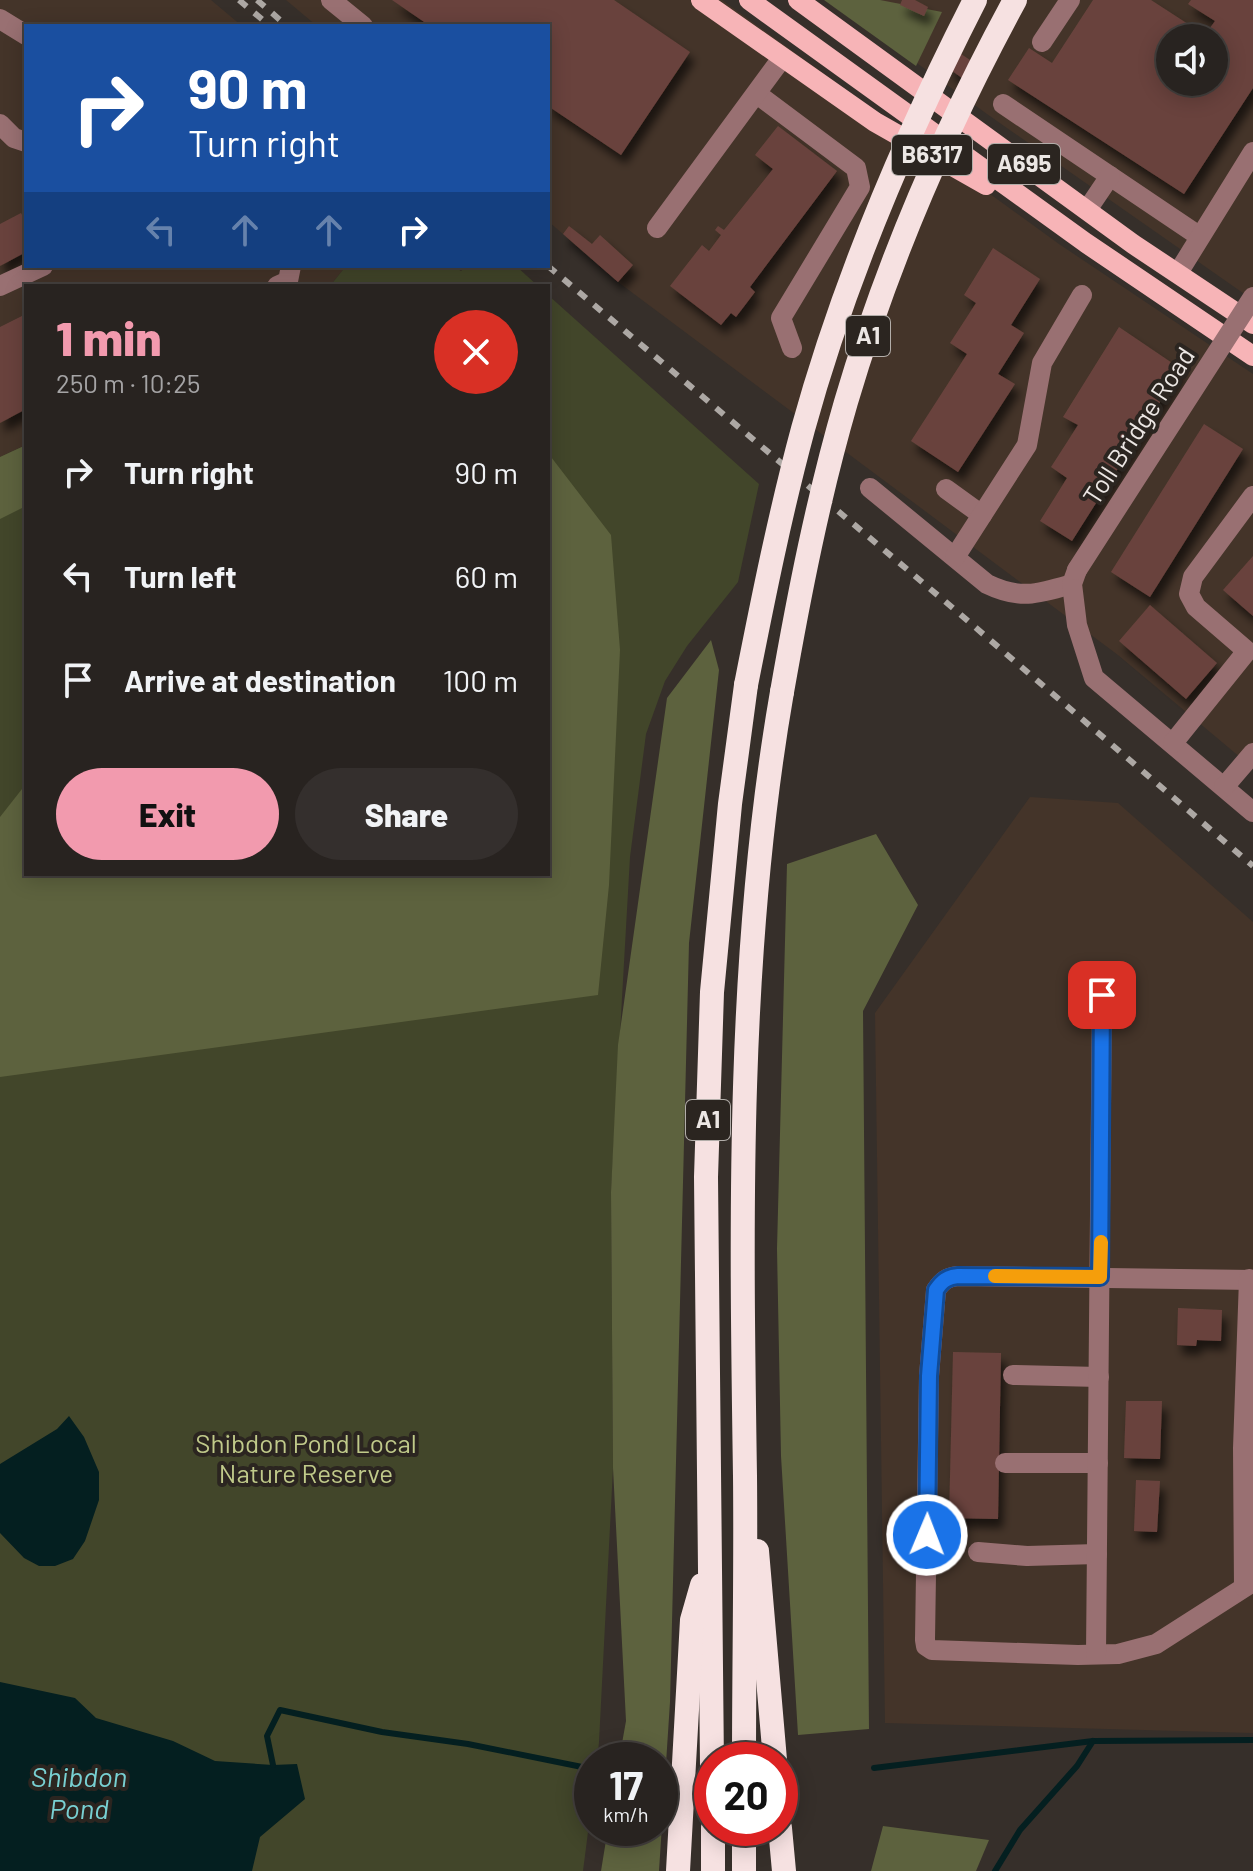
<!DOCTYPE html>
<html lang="en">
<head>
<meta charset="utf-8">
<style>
	:root { --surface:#282320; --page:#342f2d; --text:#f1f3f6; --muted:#a5a4a5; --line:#44403e; --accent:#f29aae }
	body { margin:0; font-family:Barlow,sans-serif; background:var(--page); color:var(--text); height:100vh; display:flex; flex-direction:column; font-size:30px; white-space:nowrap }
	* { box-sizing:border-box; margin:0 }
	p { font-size:26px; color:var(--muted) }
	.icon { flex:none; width:44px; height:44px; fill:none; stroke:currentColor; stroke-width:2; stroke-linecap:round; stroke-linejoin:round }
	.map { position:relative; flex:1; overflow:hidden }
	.details { position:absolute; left:24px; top:284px; width:526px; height:592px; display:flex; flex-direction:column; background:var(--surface); border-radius:0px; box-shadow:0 4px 20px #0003,0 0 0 2px var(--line) }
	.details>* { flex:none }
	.banner { position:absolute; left:24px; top:24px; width:526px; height:244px; border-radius:0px; box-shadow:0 4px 20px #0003,0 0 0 2px var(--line); background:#1a4fa0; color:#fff; overflow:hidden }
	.controls { position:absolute; left:1156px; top:24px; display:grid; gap:16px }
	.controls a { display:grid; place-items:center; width:72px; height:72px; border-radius:50%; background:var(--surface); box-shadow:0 4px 20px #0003,0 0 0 2px var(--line); font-size:40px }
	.speed { position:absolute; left:574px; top:1742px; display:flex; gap:16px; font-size:40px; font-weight:700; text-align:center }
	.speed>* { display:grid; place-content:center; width:104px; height:104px; border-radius:50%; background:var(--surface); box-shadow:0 4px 20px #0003,0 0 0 2px var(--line); line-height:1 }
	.speed small { font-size:20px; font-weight:400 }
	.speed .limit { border:12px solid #d22; background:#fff; color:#111 }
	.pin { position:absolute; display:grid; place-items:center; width:68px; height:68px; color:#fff; margin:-34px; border-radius:16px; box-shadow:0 4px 12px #0006 }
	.me { position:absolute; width:88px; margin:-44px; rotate:1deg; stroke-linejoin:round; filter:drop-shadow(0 0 6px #0008) }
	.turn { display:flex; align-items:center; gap:28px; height:168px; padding:0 32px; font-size:36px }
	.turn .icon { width:104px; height:104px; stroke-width:2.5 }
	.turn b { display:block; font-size:56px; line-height:68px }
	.lanes { display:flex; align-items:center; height:76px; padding:0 32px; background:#0003; justify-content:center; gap:40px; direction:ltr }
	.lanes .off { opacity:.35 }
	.round { display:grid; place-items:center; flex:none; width:84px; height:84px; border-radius:42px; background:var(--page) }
	.summary { display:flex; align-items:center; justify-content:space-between; height:136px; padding:0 32px }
	h1 { font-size:48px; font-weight:800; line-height:60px; color:var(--accent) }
	.action { display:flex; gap:16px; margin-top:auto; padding:16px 32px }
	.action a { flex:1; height:92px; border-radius:48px; background:var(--accent); color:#111; font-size:32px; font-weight:800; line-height:92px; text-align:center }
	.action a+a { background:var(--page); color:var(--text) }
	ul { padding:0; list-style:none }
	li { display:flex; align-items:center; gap:24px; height:104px; padding:0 32px }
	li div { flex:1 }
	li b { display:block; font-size:30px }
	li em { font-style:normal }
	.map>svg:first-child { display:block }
</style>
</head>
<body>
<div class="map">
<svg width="1253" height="1871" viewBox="0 0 1253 1871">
	<defs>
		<filter id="shadow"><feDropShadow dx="5" dy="9" stdDeviation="4" flood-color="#0009"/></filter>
	</defs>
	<rect width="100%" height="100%" fill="#362f2a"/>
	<!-- industrial -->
	<g fill="#443429" fill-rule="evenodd">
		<polygon points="0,0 211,0 242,26 26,26 26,266 346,266 330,286 26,286 26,445 0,457"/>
		<polygon points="286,0 722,0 1059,244 1253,374 1253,768 1118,655 618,282 548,221 548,26 317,26"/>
		<path d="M830 0H1253V300L987 114ZM1170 38H1214V82H1170Z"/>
		<polygon points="1030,797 1118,803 1253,922 1253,1733 885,1723 875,1013"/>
	</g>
	<!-- green -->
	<g fill="#42462a">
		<polygon points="346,266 453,266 461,271 466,266 516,266 538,286 330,286"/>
		<polygon points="548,295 759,484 738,582 687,646 665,681 646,734 630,857 611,1192 613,1468 599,1742 597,1760 592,1760 592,1801 583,1871 0,1871 0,457 26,445 26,874 548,874"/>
	</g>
	<!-- forest -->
	<g fill="#5d623e">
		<polygon points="824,0 880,0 942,12 916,66"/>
		<polygon points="26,445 26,506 0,519 0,457"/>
		<polygon points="548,453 611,535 620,650 609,885 598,995 0,1077 0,817 22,789 26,788 26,874 548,874"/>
		<polygon points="711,640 719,670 689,943 670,1702 659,1871 601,1871 608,1828 660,1828 660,1760 619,1760 626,1721 613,1468 611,1192 618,1045 667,698"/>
		<polygon points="876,834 918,905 863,1011 869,1729 798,1735 781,1456 777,1249 787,864"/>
		<polygon points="883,1826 989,1840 976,1871 871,1871"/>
	</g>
	<!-- water -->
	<g fill="#041f20">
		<polygon points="69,1416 84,1437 99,1472 99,1500 85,1541 73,1559 55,1566 39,1566 24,1558 0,1533 0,1464 57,1429"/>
		<polygon points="0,1682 75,1698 96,1718 173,1741 215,1761 273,1765 297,1764 305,1799 260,1837 252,1871 0,1871"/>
	</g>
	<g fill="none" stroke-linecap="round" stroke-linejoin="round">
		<!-- stream -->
		<g stroke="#041f20" stroke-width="6">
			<polyline points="273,1765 267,1736 280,1710 382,1732 468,1744 592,1769"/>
			<polyline points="874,1768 1093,1741 1253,1740"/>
			<polyline points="995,1871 1020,1830 1077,1766 1093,1741"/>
		</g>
	</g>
	<!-- building -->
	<g fill="#69433d" fill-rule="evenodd" filter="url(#shadow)">
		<polygon points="392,0 614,0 690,52 621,155 548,106 548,26 430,26"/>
		<polygon points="902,0 915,0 928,7 924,16 900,5"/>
		<path d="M1093 0H1151L1205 35 1215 21 1188 4 1191 0H1253V88L1184 194 1008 80 1029 48 1052 63ZM1170 38H1214V82H1170Z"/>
		<polygon points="958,52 973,62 962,78 948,68"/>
		<polygon points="778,126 837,171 750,287 755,292 736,317 731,313 721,325 670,286 702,245 709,251 721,235 715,230 718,226 724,230 773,169 755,155"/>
		<polygon points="21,213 26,223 26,252 0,266 0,224"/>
		<polygon points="569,226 592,244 600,235 633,265 618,282 563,234"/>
		<polygon points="993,248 1040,279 1011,325 1024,333 998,374 1015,384 958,472 911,441 967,354 950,343 976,303 964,295"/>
		<polygon points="26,314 26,409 0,423 0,327"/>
		<polygon points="1119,327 1181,369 1072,541 1040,521 1067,478 1051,467 1078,425 1063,417"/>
		<polygon points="1204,424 1243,449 1150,597 1111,572"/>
		<polygon points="1253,556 1253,616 1223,590"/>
		<polygon points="1150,605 1217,663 1186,699 1119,641"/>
		<polygon points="1178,1308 1222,1310 1221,1341 1197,1340 1196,1346 1177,1345"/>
		<polygon points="953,1352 1001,1353 998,1519 949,1518"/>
		<polygon points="1126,1401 1162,1401 1160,1459 1124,1458"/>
		<polygon points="1136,1480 1160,1481 1157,1532 1134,1531"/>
	</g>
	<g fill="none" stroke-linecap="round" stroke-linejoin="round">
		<!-- minor -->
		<g stroke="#997072" stroke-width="20">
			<polyline points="331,0 363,26"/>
			<polyline points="0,19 26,35"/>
			<polyline points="1042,42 1070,0"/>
			<polyline points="757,94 856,168 860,187 781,318 792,348"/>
			<polyline points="1003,104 1199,236"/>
			<polyline points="0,124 14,138 26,142"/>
			<polyline points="1087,210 1110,176"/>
			<polyline points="657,228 782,58"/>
			<polyline points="1178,273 1253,152"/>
			<polyline points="0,286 43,266"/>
			<polyline points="277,286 288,281 291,266"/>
			<path d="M870 488 987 584C1020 600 1038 594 1072 584"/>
			<polyline points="946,489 982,515"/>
			<polyline points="955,557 1027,445 1042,363 1082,295"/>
			<polyline points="1077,570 1072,584 1077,625 1094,678 1253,812"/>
			<polyline points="1173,743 1247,651 1196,607 1189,594 1193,577 1253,496"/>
			<polyline points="1224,787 1253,753"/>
			<path d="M1253 1280 958 1276C947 1277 942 1281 936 1290L929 1376 925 1640 926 1646 932 1650 1078 1655 1118 1654 1156 1644 1253 1582"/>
			<polyline points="1013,1375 1099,1377"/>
			<polyline points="1005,1463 1098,1463"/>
			<polyline points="978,1552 1027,1556 1097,1554"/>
			<polyline points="1244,1587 1243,1448 1249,1279"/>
			<polyline points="1096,1654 1102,995"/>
		</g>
		<!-- major -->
		<g stroke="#f7b4b7" stroke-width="20">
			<polyline points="701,0 875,122 986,185"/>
			<polyline points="749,0 1086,243 1253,356"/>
			<polyline points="798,0 1133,244 1253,324"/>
		</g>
		<!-- highway -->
		<g stroke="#f6e1e1" stroke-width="24">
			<polyline points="757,1551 775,1760"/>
			<path d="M744 1760C744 1665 746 1571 745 1476 741 1215 737 950 782 692"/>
			<polyline points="712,1766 706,1177 712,992 730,804 746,685"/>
			<polyline points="713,1828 713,1871"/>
			<polyline points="780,1828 784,1871"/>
			<polyline points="678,1871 692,1620 702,1585"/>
			<polyline points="744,1871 744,1828"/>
		</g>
		<!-- rail -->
		<g stroke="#ada8a4" stroke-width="6" stroke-dasharray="10 10" stroke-linecap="butt">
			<polyline points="239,0 264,21"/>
			<polyline points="257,0 287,26"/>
			<polyline points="548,266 954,609 1253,866"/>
		</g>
		<!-- minor-bridge -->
		<polyline stroke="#997072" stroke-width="20" points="1077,570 1253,297"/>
		<!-- highway-bridge -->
		<g stroke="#f6e1e1" stroke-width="24">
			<path d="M746 685C763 599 780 514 803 429 844 280 905 137 975 0"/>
			<path d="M782 692C799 595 818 498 846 402 887 263 946 127 1015 0"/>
		</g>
	</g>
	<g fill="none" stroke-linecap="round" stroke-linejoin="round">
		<defs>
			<path id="route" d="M927 1535 929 1376 936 1290C942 1281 947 1277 958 1276L1100 1277 1102 995"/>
		</defs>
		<!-- route casing -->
		<use href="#route" stroke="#114b97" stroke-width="20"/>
		<!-- route -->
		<use href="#route" stroke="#1a73e8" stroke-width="14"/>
		<!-- slow -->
		<polyline stroke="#f59e0b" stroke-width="14" points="995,1276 1100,1277 1101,1242"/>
	</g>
	<g text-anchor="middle" stroke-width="8" stroke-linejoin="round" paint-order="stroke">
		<!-- shield labels -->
		<g fill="#2b2520" stroke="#b2ada9" stroke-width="2">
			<rect x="892" y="135" width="80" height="40" rx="6"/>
			<rect x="988" y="144" width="72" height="40" rx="6"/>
			<rect x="846" y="316" width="44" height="40" rx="6"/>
			<rect x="686" y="1100" width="44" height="40" rx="6"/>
		</g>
		<g font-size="24" font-weight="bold" fill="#ece7e4">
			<text x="932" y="163">B6317</text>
			<text x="1024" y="172">A695</text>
			<text x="868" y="344">A1</text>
			<text x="708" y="1128">A1</text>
		</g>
		<!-- street labels -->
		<g font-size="26" fill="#ece7e4" stroke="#2b2520">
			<text transform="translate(1139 426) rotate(-57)" y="9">Toll Bridge Road</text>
		</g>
		<!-- park labels -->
		<g font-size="26" fill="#c0ca8a" stroke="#2b2520">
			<text x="306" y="1453">Shibdon Pond Local<tspan x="306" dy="30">Nature Reserve</tspan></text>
		</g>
		<!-- water labels -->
		<g font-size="28" font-style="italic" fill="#78d0d2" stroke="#2b2520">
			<text x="79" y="1787">Shibdon<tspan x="79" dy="32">Pond</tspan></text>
		</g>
	</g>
</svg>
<div class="controls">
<a><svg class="icon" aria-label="sound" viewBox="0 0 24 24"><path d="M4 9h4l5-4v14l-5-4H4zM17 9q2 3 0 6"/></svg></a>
</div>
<div class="speed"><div>17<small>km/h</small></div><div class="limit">20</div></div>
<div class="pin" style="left:1102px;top:995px;background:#d93025"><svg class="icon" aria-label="arrive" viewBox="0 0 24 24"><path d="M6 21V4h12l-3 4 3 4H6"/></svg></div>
<svg class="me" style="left:927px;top:1535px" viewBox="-20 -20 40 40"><circle r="17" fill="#1a73e8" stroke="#fff" stroke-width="3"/><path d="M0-11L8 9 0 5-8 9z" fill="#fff"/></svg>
<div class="banner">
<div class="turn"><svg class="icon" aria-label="right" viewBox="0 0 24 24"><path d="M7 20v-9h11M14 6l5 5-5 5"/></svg><div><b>90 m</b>Turn right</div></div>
<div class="lanes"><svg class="icon off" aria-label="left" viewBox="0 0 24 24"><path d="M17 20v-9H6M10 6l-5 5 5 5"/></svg><svg class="icon off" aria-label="ahead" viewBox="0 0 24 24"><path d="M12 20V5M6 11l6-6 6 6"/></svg><svg class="icon off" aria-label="ahead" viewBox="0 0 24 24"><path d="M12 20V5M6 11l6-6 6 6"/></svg><svg class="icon" aria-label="right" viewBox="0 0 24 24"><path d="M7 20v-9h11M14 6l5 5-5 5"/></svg></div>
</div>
<section class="details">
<div class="summary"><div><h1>1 min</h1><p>250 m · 10:25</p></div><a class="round" style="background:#d93025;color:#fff"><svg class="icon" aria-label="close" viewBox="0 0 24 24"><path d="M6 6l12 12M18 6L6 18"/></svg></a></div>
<ul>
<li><svg class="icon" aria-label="right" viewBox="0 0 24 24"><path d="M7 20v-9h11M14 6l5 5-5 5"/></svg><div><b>Turn right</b></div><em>90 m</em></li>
<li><svg class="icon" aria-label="left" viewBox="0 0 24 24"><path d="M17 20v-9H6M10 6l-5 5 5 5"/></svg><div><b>Turn left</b></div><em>60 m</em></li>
<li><svg class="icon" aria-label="arrive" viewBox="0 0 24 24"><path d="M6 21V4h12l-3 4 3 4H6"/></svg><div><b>Arrive at destination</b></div><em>100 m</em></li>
</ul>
<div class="action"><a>Exit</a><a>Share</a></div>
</section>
</div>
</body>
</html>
